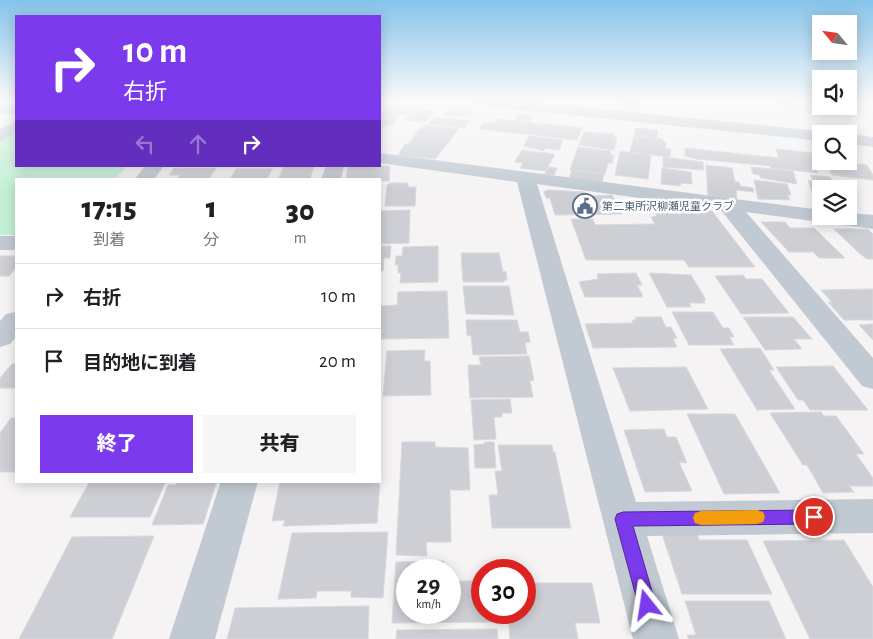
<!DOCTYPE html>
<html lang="ja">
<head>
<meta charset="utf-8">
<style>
	:root { --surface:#fff; --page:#f6f6f6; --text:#202124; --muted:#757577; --line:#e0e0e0; --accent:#7c3aed }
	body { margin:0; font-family:"Alegreya Sans","Noto Sans JP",sans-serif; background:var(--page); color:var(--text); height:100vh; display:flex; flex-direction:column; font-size:19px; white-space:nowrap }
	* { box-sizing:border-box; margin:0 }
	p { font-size:16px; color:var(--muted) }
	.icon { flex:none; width:28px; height:28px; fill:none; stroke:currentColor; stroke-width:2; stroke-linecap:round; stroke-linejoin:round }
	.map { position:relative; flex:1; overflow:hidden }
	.sheet { position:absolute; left:15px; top:178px; width:366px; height:305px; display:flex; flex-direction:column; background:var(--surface); border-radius:0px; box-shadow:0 2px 12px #0003 }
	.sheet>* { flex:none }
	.banner { position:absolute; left:15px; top:15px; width:366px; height:152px; border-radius:0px; box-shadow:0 2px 12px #0003; background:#7c3aed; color:#fff; overflow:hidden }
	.needle { width:32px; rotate:299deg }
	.fabs { position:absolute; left:812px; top:15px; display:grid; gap:10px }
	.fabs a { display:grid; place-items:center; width:45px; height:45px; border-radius:0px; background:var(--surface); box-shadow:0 2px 12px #0003; font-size:25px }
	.speed { position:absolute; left:396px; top:559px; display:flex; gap:10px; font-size:25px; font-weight:700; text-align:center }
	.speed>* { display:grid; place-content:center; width:65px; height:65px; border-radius:50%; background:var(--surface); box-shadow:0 2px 12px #0003; line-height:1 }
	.speed small { font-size:12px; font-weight:400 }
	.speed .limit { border:8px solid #d22; background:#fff; color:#111 }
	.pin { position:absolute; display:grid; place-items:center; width:42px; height:42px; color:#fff; margin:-21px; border:2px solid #fff; border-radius:50%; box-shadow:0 1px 5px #0007 }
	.me { position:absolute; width:55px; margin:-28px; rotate:345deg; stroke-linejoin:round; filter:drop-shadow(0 0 4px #0008) }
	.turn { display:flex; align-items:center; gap:18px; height:105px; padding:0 25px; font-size:22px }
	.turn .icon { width:65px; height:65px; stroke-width:2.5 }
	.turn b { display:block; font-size:35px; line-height:42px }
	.lanes { display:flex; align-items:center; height:48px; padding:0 25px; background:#0003; justify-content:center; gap:25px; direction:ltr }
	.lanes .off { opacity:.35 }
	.eta { display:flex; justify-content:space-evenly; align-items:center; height:85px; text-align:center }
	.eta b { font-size:30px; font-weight:800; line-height:35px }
	.button { display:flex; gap:10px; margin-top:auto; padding:10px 25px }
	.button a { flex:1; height:58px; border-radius:0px; background:var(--accent); color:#fff; font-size:20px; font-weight:800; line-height:58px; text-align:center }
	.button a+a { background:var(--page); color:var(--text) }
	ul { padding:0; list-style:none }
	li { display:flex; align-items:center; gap:15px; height:65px; padding:0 25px; border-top:1px solid var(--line) }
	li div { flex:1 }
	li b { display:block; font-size:19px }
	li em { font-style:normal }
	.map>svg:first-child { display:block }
</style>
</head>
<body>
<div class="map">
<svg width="873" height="639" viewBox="0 0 873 639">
	<rect width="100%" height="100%" fill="#f5f3f3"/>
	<!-- green -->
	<polygon fill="#c3f1d5" points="16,132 16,166 127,166 115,179 16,179 16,235 0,235 0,143"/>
	<!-- building -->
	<g fill="#cdcfd5" stroke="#d7d9de">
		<polygon points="620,101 640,101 639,107 619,105"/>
		<polygon points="774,101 797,101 799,107 776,105"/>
		<polygon points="813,101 821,101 821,106 848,106 850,110 816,107"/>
		<polygon points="391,105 408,107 407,108 413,109 406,115 401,114 395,119 380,117 380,114"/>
		<polygon points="450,107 474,110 469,117 444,115"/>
		<polygon points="415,109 435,111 424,122 405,120"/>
		<polygon points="518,114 534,116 531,121 515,120"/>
		<polygon points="435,117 469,121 464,128 429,124"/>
		<polygon points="380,118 397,120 393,125 387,124 383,128 380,128"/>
		<polygon points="497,119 582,128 577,140 479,129 484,122 494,123"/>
		<polygon points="425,125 459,129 435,159 398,155 405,144 408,144 417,134 414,134"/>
		<polygon points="636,128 658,130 657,138 634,135"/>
		<polygon points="584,132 614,134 613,137 617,137 614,150 579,145"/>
		<polygon points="529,136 563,140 559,150 545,148 544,151 524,146"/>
		<polygon points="634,136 663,139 663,141 666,142 666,149 671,149 670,157 630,152"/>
		<polygon points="578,147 611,151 610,155 614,155 612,163 608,163 605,174 570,170"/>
		<polygon points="685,148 779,158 776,149 813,153 819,163 817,163 819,168 815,167 818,173 771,168 770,166 696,159 685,156"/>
		<polygon points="522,150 553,154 555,155 545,171 520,168 523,163 515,162"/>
		<polygon points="620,151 651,155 648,179 615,175"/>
		<polygon points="663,157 703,162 704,170 663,167"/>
		<polygon points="825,161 867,165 873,175 873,180 832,175"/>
		<polygon points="706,165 732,168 735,182 739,182 740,186 753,188 754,192 736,190 737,199 708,196"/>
		<polygon points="284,166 314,166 310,179 278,179"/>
		<polygon points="348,166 390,166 389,181 380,181 380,179 346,179"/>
		<polygon points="548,167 557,168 554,175 545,174"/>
		<polygon points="751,167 793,171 797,184 761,178 759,175 753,174"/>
		<polygon points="174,168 216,168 209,179 177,179 180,175 169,175"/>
		<polygon points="662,168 691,172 692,184 681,183 680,186 661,184"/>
		<polygon points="236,169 272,169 267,179 230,179"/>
		<polygon points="572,170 604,174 602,182 569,178"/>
		<polygon points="810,175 830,177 833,183 847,185 857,204 849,203 849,189 821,189 821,196 813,195 808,180 813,181"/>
		<polygon points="754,180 787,184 791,195 787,194 790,200 758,199"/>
		<polygon points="390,183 408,183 408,187 416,187 415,206 385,206 387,185"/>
		<polygon points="547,190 584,192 590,196 612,195 622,214 555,215 550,198 546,198 544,192"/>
		<polygon points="410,210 409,243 380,244 380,211"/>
		<polygon points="654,211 712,211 755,267 689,267 684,260 586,260 571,219 593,219 595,225 655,224 651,217 657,216"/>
		<polygon points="761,222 785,222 790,228 814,228 845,258 819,258 813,252 789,252"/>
		<polygon points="834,229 868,229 873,234 873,259 867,259 859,253"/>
		<polygon points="380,246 391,246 390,258 384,258 383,271 380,271"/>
		<polygon points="438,246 438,282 400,283 401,273 398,273 398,265 395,265 396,256 402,256 403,247"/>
		<polygon points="461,253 499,253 503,272 506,271 507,280 504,280 504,282 463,282"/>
		<polygon points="0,256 16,256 16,268 9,276 0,276"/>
		<polygon points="636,273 642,285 637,285 643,297 585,297 579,282 598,279 597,274"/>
		<polygon points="649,273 691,275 706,300 703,300 705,303 689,303 691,307 667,307"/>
		<polygon points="743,275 746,279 762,279 789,313 741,314 715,276"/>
		<polygon points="463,286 509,286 514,315 466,314"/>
		<polygon points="873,289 873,320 844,320 828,302 832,302 821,290"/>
		<polygon points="447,291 449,338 380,339 380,306 397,305 398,292"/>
		<polygon points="672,312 713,312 723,328 729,328 734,337 729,337 734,345 689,345"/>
		<polygon points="635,317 661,317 666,327 671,327 677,338 673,339 677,347 593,348 585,324 633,323 632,320 636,320"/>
		<polygon points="743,317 793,317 812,339 794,339 802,349 765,350"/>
		<polygon points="466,320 517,320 520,332 528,332 530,342 525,343 527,354 473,355 471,336 467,335"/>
		<polygon points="873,324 873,340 859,325"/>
		<polygon points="760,348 774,370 769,370 795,409 757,410 720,349"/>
		<polygon points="425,350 424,361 430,361 431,395 383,396 387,351"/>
		<polygon points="529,356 534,380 530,381 533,397 470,398 468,365 481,365 479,357"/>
		<polygon points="12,364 16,364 16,388 0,388 0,378"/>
		<polygon points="833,366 868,410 810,410 803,400 798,400 776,367"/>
		<polygon points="686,367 708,409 630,411 613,368"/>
		<polygon points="510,399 512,413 502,413 502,417 494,417 496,439 474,440 471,400"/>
		<polygon points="821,412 824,416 836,416 864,454 856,454 873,478 873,486 849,486 854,492 823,493 807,465 803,465 770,413"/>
		<polygon points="687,414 735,414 780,493 724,494"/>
		<polygon points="11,418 16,418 16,472 0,472 0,433"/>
		<polygon points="664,429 667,437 676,437 687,463 679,462 692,491 645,492 624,430"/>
		<polygon points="402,442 435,442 435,447 468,448 470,490 450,490 451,542 426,542 427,556 396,555"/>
		<polygon points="485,442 494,442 496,468 475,468 474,445 484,444"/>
		<polygon points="498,445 552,445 553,452 555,452 571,528 492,528 489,495 498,495 495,471 502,471"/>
		<polygon points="90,481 166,481 150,517 70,517"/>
		<polygon points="177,481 217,481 203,524 152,525 168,485 176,485"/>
		<polygon points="280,481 380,481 377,523 283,526 285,520 272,521"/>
		<polygon points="388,532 383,598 351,597 351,591 317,591 316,598 278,599 292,533"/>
		<polygon points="662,534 697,534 699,540 747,540 772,594 682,594"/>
		<polygon points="154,536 112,639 19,639 72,537"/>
		<polygon points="844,540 873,587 873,639 810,639 763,541"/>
		<polygon points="444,561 444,570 408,570 408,612 450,612 450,581 482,581 482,612 491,612 492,622 392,623 396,562"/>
		<polygon points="525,583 592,583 600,623 575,623 578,639 510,639 508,612 525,612"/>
		<polygon points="685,601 769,601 786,639 689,639 687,635 696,635"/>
		<polygon points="369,606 368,639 227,639 235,608"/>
		<polygon points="497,629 498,639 396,639 397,630"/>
	</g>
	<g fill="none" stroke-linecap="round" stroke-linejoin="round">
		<!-- minor -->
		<g fill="#c1cad2" fill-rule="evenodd">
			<polygon points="468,101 519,101 821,131 828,134 821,134 821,141 475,105"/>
			<polygon points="0,103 16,106 16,114 0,113"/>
			<polygon points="16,121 16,133 0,142 0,129"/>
			<polygon points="849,134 873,137 873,147 849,144"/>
			<polygon points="380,153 821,210 821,216 849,216 849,213 873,215 873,229 746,212 873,358 873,389 862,386 720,209 537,184 636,502 873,499 873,533 647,536 679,639 633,639 517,182 380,163"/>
			<polygon points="145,166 164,166 154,179 135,179"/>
			<polygon points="326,166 344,166 341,179 321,179"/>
			<rect x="0" y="236" width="16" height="14"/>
			<polygon points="16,312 16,337 10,344 0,347 0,321 6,314"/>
			<polygon points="221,481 258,481 215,639 169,639"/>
		</g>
	</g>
	<!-- sky -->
	<linearGradient id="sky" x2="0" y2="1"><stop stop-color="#85c3ea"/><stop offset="0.53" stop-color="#fafafa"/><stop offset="1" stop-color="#fafafa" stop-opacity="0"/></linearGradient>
	<rect width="873" height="190" fill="url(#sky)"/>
	<!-- route -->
	<polygon fill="#7c3aed" stroke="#51269a" points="814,510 820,512 823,517 820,522 814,524 633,526 656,605 653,611 647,614 640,611 615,519 617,514 623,512"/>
	<!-- slow -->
	<polygon fill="#f59e0b" points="757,510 763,512 765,517 763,522 757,524 701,525 695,523 693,518 695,513 701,511"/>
	<!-- icons -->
	<defs>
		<symbol id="civic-ring" viewBox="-11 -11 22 22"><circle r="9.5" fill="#fff" stroke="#5c6f8a" stroke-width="1.5"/><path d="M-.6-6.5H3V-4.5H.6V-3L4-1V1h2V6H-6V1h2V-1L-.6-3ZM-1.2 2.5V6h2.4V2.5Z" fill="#5c6f8a"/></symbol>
	</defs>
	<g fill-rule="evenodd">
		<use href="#civic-ring" x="571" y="192" width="28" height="28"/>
	</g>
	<g text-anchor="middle" stroke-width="5" stroke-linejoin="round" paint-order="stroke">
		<!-- far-service labels -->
		<g font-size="11" fill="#4e5e75" stroke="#fff" text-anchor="start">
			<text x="602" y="210">第二東所沢柳瀬児童クラブ</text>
		</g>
	</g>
</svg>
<div class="fabs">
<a><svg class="needle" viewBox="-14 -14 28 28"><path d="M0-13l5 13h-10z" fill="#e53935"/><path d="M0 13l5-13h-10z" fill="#757577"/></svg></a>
<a><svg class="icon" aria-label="sound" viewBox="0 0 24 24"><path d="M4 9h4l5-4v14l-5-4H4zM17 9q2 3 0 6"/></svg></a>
<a><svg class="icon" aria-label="search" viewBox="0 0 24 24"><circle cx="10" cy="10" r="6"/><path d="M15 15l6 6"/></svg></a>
<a><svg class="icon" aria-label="layers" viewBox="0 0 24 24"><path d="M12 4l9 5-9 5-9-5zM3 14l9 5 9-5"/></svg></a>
</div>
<div class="speed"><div>29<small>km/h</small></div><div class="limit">30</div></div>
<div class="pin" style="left:814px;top:517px;background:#d93025"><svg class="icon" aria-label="arrive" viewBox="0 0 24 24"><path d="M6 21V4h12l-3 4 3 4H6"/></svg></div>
<svg class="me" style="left:647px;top:605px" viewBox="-20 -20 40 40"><path d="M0-17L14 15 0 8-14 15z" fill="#7c3aed" stroke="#fff" stroke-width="4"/></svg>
<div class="banner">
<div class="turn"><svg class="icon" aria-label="right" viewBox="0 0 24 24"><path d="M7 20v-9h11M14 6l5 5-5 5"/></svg><div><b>10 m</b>右折</div></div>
<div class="lanes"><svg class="icon off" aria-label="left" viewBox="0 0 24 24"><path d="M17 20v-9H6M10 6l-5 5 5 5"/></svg><svg class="icon off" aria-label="ahead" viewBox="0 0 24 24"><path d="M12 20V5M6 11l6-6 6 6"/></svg><svg class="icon" aria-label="right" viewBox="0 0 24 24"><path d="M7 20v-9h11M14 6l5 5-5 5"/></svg></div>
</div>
<section class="sheet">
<div class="eta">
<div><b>17:15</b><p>到着</p></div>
<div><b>1</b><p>分</p></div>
<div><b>30</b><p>m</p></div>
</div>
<ul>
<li><svg class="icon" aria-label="right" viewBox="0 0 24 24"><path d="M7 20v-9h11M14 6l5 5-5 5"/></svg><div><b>右折</b></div><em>10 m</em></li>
<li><svg class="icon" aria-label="arrive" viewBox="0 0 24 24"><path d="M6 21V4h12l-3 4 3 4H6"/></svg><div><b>目的地に到着</b></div><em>20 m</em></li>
</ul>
<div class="button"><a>終了</a><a>共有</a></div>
</section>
</div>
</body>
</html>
